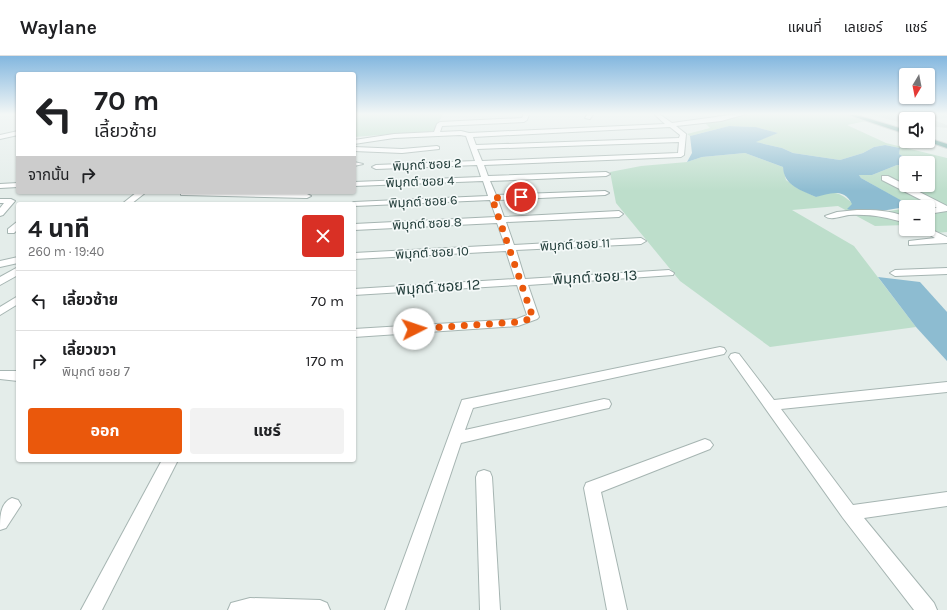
<!DOCTYPE html>
<html lang="th">
<head>
<meta charset="utf-8">
<style>
	:root { --surface:#fff; --page:#f2f2f2; --text:#202124; --muted:#757577; --line:#e0e0e0; --accent:#ea580c }
	body { margin:0; font-family:Karla,"Noto Sans Thai",sans-serif; background:var(--page); color:var(--text); height:100vh; display:flex; flex-direction:column; font-size:15px; white-space:nowrap }
	* { box-sizing:border-box; margin:0 }
	p { font-size:13px; color:var(--muted) }
	.icon { flex:none; width:22px; height:22px; fill:none; stroke:currentColor; stroke-width:2; stroke-linecap:round; stroke-linejoin:round }
	.map { position:relative; flex:1; overflow:hidden }
	.details { position:absolute; left:16px; top:146px; width:340px; height:260px; display:flex; flex-direction:column; background:var(--surface); border-radius:4px; box-shadow:0 1px 3px #0004 }
	.details>* { flex:none }
	.banner { position:absolute; left:16px; top:16px; width:340px; height:122px; border-radius:4px; box-shadow:0 1px 3px #0004; background:#fff; color:var(--text); overflow:hidden }
	.needle { width:26px; rotate:190deg }
	.tools { position:absolute; left:899px; top:12px; display:grid; gap:8px }
	.tools a { display:grid; place-items:center; width:36px; height:36px; border-radius:4px; background:var(--surface); box-shadow:0 1px 3px #0004; font-size:20px }
	.pin { position:absolute; display:grid; place-items:center; width:34px; height:34px; color:#fff; margin:-17px; border:2px solid #fff; border-radius:50%; box-shadow:0 1px 4px #0007 }
	.me { position:absolute; width:44px; margin:-22px; rotate:86deg; stroke-linejoin:round; filter:drop-shadow(0 0 3px #0008) }
	.turn { display:flex; align-items:center; gap:14px; height:84px; padding:0 12px; font-size:18px }
	.turn .icon { width:52px; height:52px; stroke-width:2.5 }
	.turn b { display:block; font-size:28px; line-height:34px }
	.then { display:flex; align-items:center; height:38px; padding:0 12px; background:#0003; gap:8px; font-size:15px }
	.round { display:grid; place-items:center; flex:none; width:42px; height:42px; border-radius:4px; background:var(--page) }
	.summary { display:flex; align-items:center; justify-content:space-between; height:68px; padding:0 12px }
	h1 { font-size:24px; font-weight:700; line-height:30px }
	.cta { display:flex; gap:8px; margin-top:auto; padding:8px 12px }
	.cta a { flex:1; height:46px; border-radius:4px; background:var(--accent); color:#fff; font-size:16px; font-weight:700; line-height:46px; text-align:center }
	.cta a+a { background:var(--page); color:var(--text) }
	ul { padding:0; list-style:none }
	li { display:flex; align-items:center; gap:12px; height:60px; padding:0 12px; border-top:1px solid var(--line) }
	li div { flex:1 }
	li b { display:block; font-size:15px }
	li em { font-style:normal }
	header { display:flex; align-items:center; gap:24px; box-sizing:border-box; height:56px; padding:0 20px; background:var(--surface); border-bottom:1px solid var(--line) }
	header strong { font-size:19px }
	nav { display:flex; gap:22px; margin-inline-start:auto; font-size:14px }
	.map>svg:first-child { display:block }
</style>
</head>
<body>
<header>
<strong>Waylane</strong>
<nav><a>แผนที่</a><a>เลเยอร์</a><a>แชร์</a></nav>
</header>
<div class="map">
<svg width="947" height="554" viewBox="0 0 947 554">
	<rect width="100%" height="100%" fill="#e4edea"/>
	<!-- built -->
	<polygon fill="#d2ddda" points="869,58 947,58 947,62 931,63 947,69 947,72 928,70 928,63 906,63 906,68"/>
	<!-- green -->
	<g fill="#bddecb">
		<polygon points="354,58 443,58 434,75 354,81"/>
		<path d="M752 58H845L866 65 847 69 886 87 947 102V176L936 177 928 173V151H912L861 122 859 119H872L897 109 906 111V129H928V107C916 107 910 104 899 98L900 92 885 89 874 91 863 97 840 104 793 97 782 92 755 86 777 77 756 71 729 70 690 80 687 78 710 72 705 67Z"/>
		<path d="M745 97 783 111 786 124 797 132 816 141C844 126 848 153 872 156 882 157 896 154 906 152V169L875 170 838 150 792 154 854 190 916 271 770 291 680 225 616 147 610 116 641 110 687 106 702 101Z"/>
	</g>
	<!-- water -->
	<g fill="#8dbcd1">
		<path d="M729 70 756 71 778 77 756 86 782 92 793 97 840 104 863 97 874 91 885 89 900 92 899 98 915 107H906V110L897 109 872 119H859L861 122 913 151C893 151 869 161 847 153L852 148C844 131 828 138 816 141 801 134 784 130 783 111L745 97 702 101 687 106 692 97 690 80Z"/>
		<polygon points="878,221 920,226 947,256 947,305 916,271"/>
	</g>
	<g fill="none" stroke-linecap="round" stroke-linejoin="round">
		<defs>
			<g id="minor">
				<path d="M524 58H529L527 64 524 66 442 70 440 76 461 75 469 77 665 68 654 58H659L672 67 737 58H746L721 65 676 70 686 78 684 99 681 101 484 109 488 120 606 116 610 118 606 120 490 125 496 139 605 135 609 137 605 139 498 144 504 161 619 155 623 158 619 161 506 166 514 189 641 182 646 185 641 188 516 194 525 223 669 214 674 217 673 219 528 229 539 261 537 263 518 270 354 281V273L517 263 527 259 517 229 354 239V233L515 223 506 195 354 203V197L505 189 497 167 354 174V168L496 161 490 144 354 150V148H350L354 146 488 140 483 125 354 130V126L481 121 477 109 376 113 372 111 376 109 475 105 466 80 460 79 394 82 354 88V84L394 78 434 76 437 68 440 66 522 62ZM670 71 680 79 679 82 476 89 473 81ZM679 86 678 97 482 105 477 93Z"/>
				<polygon points="588,58 593,58 590,63 585,62"/>
				<polygon points="18,75 18,79 0,83 0,79"/>
				<polygon points="437,90 439,91 439,93 402,97 354,95 354,91 402,93"/>
				<polygon points="354,106 363,108 354,110"/>
				<polygon points="882,120 888,120 947,150 947,155 928,158 928,152 937,152 882,124"/>
				<polygon points="18,127 18,131 0,132 0,128"/>
				<polygon points="137,136 145,137 131,148 122,148"/>
				<polygon points="181,136 307,138 311,140 307,142 184,139 181,139"/>
				<polygon points="0,143 11,143 15,145 3,159 0,160 0,152 4,147 0,147"/>
				<path d="M857 154C874 154 891 154 906 161V167C884 161 873 158 849 159 842 160 830 165 825 160L837 156Z"/>
				<polygon points="18,165 18,173 14,177 8,177 8,173"/>
				<polygon points="928,172 947,181 947,187 909,189 909,185 935,182 920,173 928,173"/>
				<polygon points="18,201 18,207 0,211 0,205"/>
				<polygon points="18,211 18,219 0,229 0,221"/>
				<polygon points="947,212 947,218 895,220 890,217 895,214"/>
				<polygon points="18,240 18,248 0,259 0,251"/>
				<polygon points="720,291 724,292 726,295 724,298 473,352 465,374 604,343 609,344 611,348 609,352 604,353 461,387 405,554 385,554 462,344"/>
				<polygon points="735,297 739,298 774,344 947,326 947,336 781,353 853,449 947,436 947,450 864,462 934,547 937,554 914,554 843,462 731,304 729,301 731,298"/>
				<polygon points="0,315 18,315 18,325 0,323"/>
				<polygon points="705,383 710,385 713,389 710,393 601,436 627,554 607,554 584,432 586,427"/>
				<polygon points="162,404 178,404 102,554 81,554"/>
				<polygon points="484,414 490,416 492,421 500,554 480,554 476,421 478,416"/>
				<path d="M12 442 18 444 21 449 6 472 0 474C0 461 0 447 12 442Z"/>
				<polygon points="250,542 320,544 327,547 330,554 228,554 231,547"/>
			</g>
			<g id="major">
				<polygon points="846,58 853,58 906,74 906,78"/>
				<polygon points="928,82 947,88 947,92 926,85 928,85"/>
			</g>
		</defs>
		<!-- minor casing -->
		<use href="#minor" stroke="#a6b5b2" stroke-width="2"/>
		<!-- major casing -->
		<use href="#major" stroke="#c1c9c8" stroke-width="2"/>
		<!-- minor -->
		<use href="#minor" fill="#fff" fill-rule="evenodd"/>
		<!-- major -->
		<use href="#major" fill="#69a29c" fill-rule="evenodd"/>
	</g>
	<!-- sky -->
	<linearGradient id="sky" x2="0" y2="1"><stop stop-color="#83b7df"/><stop offset="0.43" stop-color="#f3f7f6"/><stop offset="1" stop-color="#f3f7f6" stop-opacity="0"/></linearGradient>
	<rect width="947" height="135" fill="url(#sky)"/>
	<g fill="none" stroke-linecap="round" stroke-linejoin="round">
		<!-- route -->
		<polyline stroke="#ea580c" stroke-width="7" stroke-dasharray="0 12.6" points="414,273 518,266 533,262 492,142 521,141"/>
	</g>
	<g text-anchor="middle" stroke-width="3.5" stroke-linejoin="round" paint-order="stroke">
		<!-- far-street labels -->
		<g font-size="13" fill="#233e3b" stroke="#f4f9f8">
			<text transform="translate(427 108) rotate(-3)" y="5">พิมุกต์ ซอย 2</text>
			<text transform="translate(420 125) rotate(-2)" y="5">พิมุกต์ ซอย 4</text>
			<text transform="translate(423 145) rotate(-3)" y="5">พิมุกต์ ซอย 6</text>
			<text transform="translate(427 167) rotate(-3)" y="5">พิมุกต์ ซอย 8</text>
			<text transform="translate(575 188) rotate(-3)" y="5">พิมุกต์ ซอย 11</text>
			<text transform="translate(432 196) rotate(-3)" y="5">พิมุกต์ ซอย 10</text>
		</g>
		<!-- street labels -->
		<g font-size="15" fill="#233e3b" stroke="#f4f9f8">
			<text transform="translate(595 221) rotate(-3)" y="5">พิมุกต์ ซอย 13</text>
			<text transform="translate(438 231) rotate(-4)" y="5">พิมุกต์ ซอย 12</text>
		</g>
	</g>
</svg>
<div class="tools">
<a><svg class="needle" viewBox="-14 -14 28 28"><path d="M0-13l5 13h-10z" fill="#e53935"/><path d="M0 13l5-13h-10z" fill="#757577"/></svg></a>
<a><svg class="icon" aria-label="sound" viewBox="0 0 24 24"><path d="M4 9h4l5-4v14l-5-4H4zM17 9q2 3 0 6"/></svg></a>
<a>+</a>
<a>−</a>
</div>
<div class="pin" style="left:521px;top:141px;background:#d93025"><svg class="icon" aria-label="arrive" viewBox="0 0 24 24"><path d="M6 21V4h12l-3 4 3 4H6"/></svg></div>
<svg class="me" style="left:414px;top:273px" viewBox="-20 -20 40 40"><circle r="19" fill="#fff"/><path d="M0-13L10 11 0 6-10 11z" fill="#ea580c"/></svg>
<div class="banner">
<div class="turn"><svg class="icon" aria-label="left" viewBox="0 0 24 24"><path d="M17 20v-9H6M10 6l-5 5 5 5"/></svg><div><b>70 m</b>เลี้ยวซ้าย</div></div>
<div class="then">จากนั้น<svg class="icon" aria-label="right" viewBox="0 0 24 24"><path d="M7 20v-9h11M14 6l5 5-5 5"/></svg></div>
</div>
<section class="details">
<div class="summary"><div><h1>4 นาที</h1><p>260 m · 19:40</p></div><a class="round" style="background:#d93025;color:#fff"><svg class="icon" aria-label="close" viewBox="0 0 24 24"><path d="M6 6l12 12M18 6L6 18"/></svg></a></div>
<ul>
<li><svg class="icon" aria-label="left" viewBox="0 0 24 24"><path d="M17 20v-9H6M10 6l-5 5 5 5"/></svg><div><b>เลี้ยวซ้าย</b></div><em>70 m</em></li>
<li><svg class="icon" aria-label="right" viewBox="0 0 24 24"><path d="M7 20v-9h11M14 6l5 5-5 5"/></svg><div><b>เลี้ยวขวา</b><p>พิมุกต์ ซอย 7</p></div><em>170 m</em></li>
</ul>
<div class="cta"><a>ออก</a><a>แชร์</a></div>
</section>
</div>
</body>
</html>
